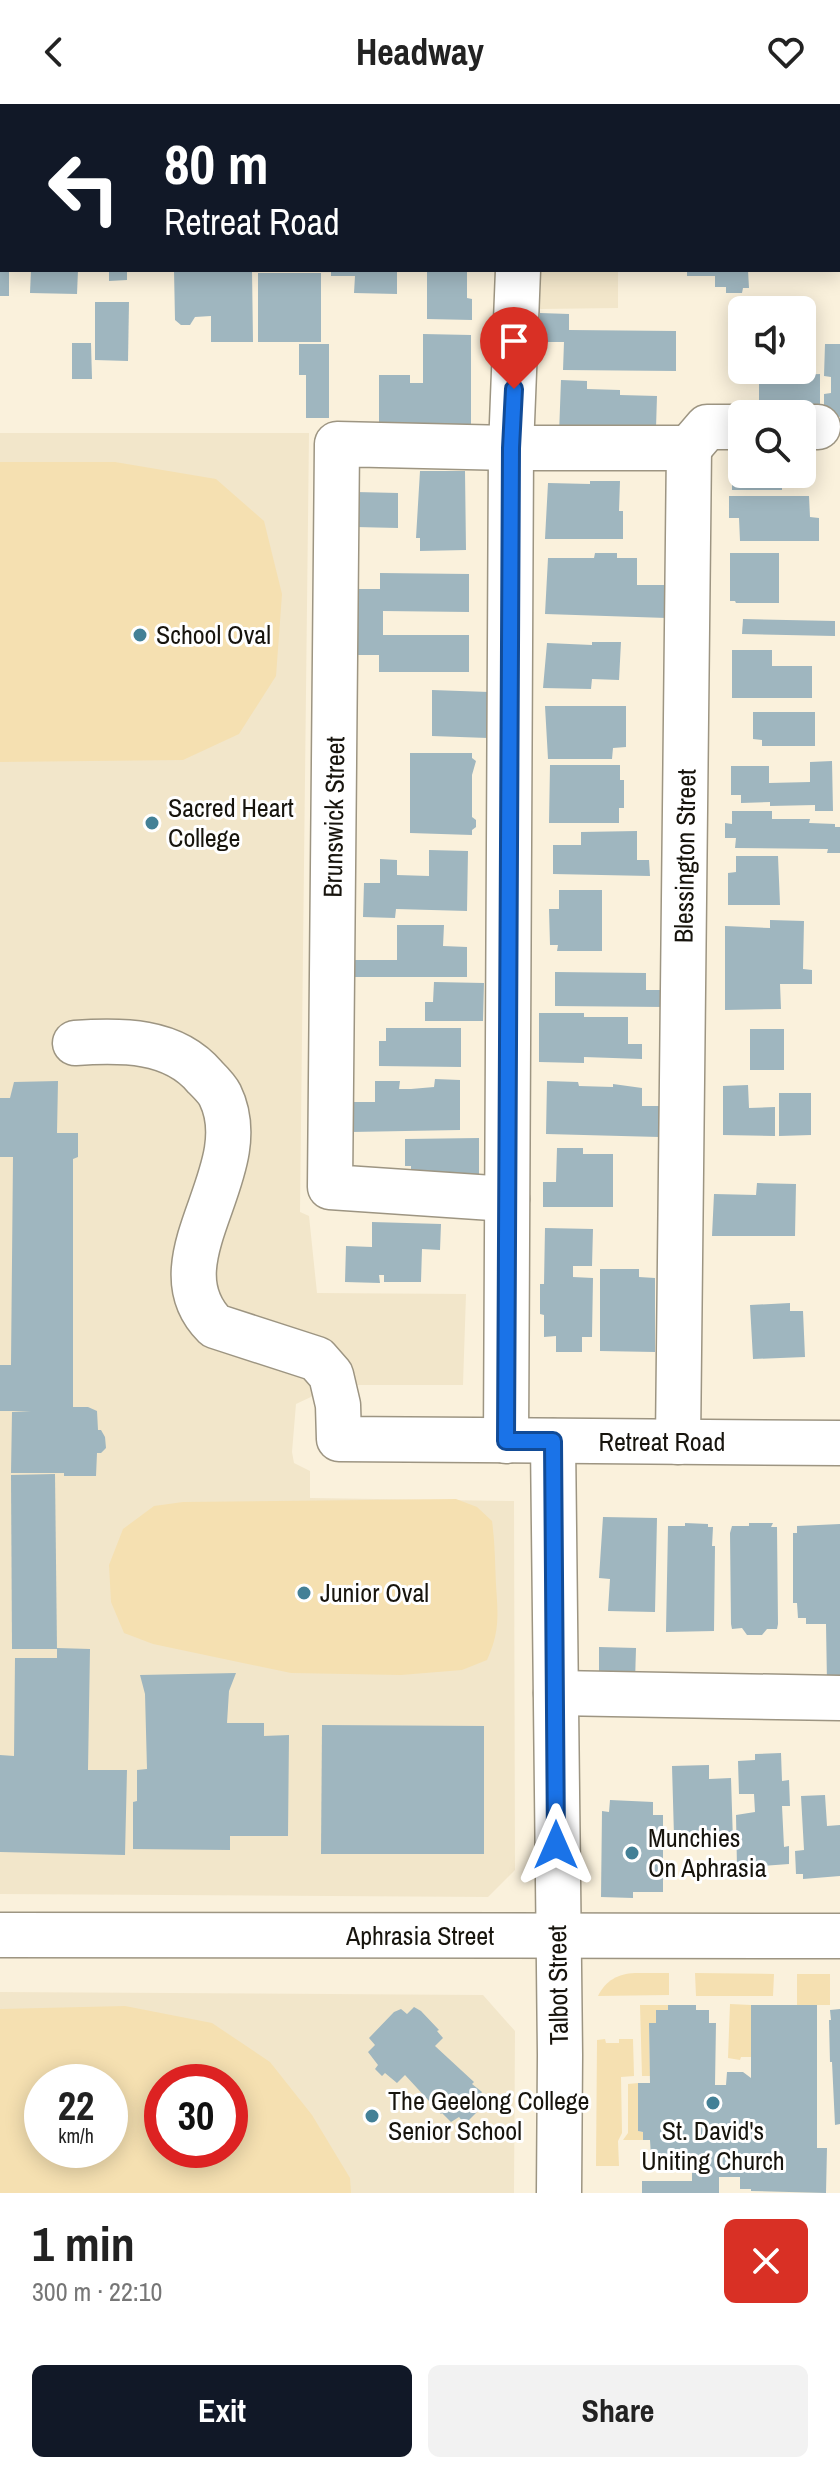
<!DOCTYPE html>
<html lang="en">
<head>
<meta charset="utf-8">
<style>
	:root { --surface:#fff; --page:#f2f2f2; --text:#222; --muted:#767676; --accent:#111827 }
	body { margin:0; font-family:"Archivo Narrow",sans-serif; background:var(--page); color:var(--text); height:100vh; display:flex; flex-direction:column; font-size:30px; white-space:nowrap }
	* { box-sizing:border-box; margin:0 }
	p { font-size:26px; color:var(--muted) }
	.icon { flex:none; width:44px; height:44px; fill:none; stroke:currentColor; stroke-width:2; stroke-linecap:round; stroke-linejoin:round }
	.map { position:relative; height:2089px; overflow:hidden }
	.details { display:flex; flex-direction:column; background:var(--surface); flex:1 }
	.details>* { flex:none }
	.top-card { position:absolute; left:0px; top:0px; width:840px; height:168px; box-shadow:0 4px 20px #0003; background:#111827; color:#fff; overflow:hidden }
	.tools { position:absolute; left:728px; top:192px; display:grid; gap:16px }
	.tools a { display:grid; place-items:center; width:88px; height:88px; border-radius:12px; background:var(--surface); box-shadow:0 4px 20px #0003; font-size:40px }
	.speed { position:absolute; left:24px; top:1960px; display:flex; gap:16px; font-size:40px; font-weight:700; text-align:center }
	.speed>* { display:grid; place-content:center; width:104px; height:104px; border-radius:50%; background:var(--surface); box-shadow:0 4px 20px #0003; line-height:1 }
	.speed small { font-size:20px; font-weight:400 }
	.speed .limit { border:12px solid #d22; background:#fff; color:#111 }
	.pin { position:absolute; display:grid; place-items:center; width:68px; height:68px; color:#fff; margin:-82px -34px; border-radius:50% 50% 50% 0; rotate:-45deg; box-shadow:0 0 8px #0007 }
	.pin .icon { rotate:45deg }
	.me { position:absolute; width:88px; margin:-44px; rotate:0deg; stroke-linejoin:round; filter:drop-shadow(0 0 6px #0008) }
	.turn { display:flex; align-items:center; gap:28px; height:168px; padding:0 32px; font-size:36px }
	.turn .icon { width:104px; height:104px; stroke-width:2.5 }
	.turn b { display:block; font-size:56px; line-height:68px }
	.round { display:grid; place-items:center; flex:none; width:84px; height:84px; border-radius:12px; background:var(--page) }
	.overview { display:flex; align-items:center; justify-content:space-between; height:136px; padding:0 32px }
	h1 { font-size:48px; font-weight:800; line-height:60px }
	.button { display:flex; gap:16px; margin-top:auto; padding:16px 32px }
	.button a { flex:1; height:92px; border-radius:12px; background:var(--accent); color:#fff; font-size:32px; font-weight:800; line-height:92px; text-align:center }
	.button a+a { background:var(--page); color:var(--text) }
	header { display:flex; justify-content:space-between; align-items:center; height:104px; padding:0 32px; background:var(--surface); font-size:36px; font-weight:800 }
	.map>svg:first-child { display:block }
</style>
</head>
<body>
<header><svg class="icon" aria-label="back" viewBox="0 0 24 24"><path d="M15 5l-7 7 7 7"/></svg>Headway<svg class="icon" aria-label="heart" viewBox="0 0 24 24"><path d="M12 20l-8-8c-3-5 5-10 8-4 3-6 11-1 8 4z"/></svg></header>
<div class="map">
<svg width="840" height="2089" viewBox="0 0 840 2089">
	<rect width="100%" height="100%" fill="#faf1dc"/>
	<!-- built -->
	<g fill="#f2e6ca" fill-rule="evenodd">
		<polygon points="541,166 618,166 618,204 540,205"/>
		<polygon points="0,329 309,329 300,1108 309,1112 317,1189 466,1190 463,1281 313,1281 313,1292 296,1300 292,1348 294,1359 310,1367 310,1394 514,1397 515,1766 488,1793 0,1790"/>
		<path d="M0 1888 483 1891 515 1927 514 2089H0ZM42 1978H110V2046H42ZM162 1978H230V2046H162Z"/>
	</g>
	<!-- green -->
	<g fill="#f5e0b1" fill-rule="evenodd">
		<polygon points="0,358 115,358 216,375 264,417 282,490 276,572 239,630 183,656 0,658"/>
		<path d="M456 1395 477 1403 492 1417C495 1438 495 1459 496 1481 498 1511 500 1528 487 1556L462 1566 401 1571 291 1569 153 1540 124 1529 111 1498 109 1461 123 1425 154 1402 183 1398Z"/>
		<path d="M635 1869H669V1891L598 1892C606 1876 618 1870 635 1869Z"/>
		<polygon points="695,1869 774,1870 773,1892 696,1892"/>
		<rect x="797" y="1870" width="33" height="31"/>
		<polygon points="730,1900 751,1901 752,1953 741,1953 740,1956 728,1954"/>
		<polygon points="640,1901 668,1901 668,1906 656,1906 656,1919 649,1919 650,1972 642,1972"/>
		<path d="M125 1902 212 1919 270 1958 312 2011 350 2074 351 2089H0V1905ZM110 1978V2046H42V1978ZM230 1978V2046H162V1978Z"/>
		<polygon points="605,1935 606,1939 619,1939 619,1935 633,1935 634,1972 621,1973 622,2029 618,2037 619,2062 596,2062 597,1936"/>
		<polygon points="638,1979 638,2027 643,2028 643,2036 623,2036 628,2029 628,1980"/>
	</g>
	<!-- building -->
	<g fill="#9fb6bf">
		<rect x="0" y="166" width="9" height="26"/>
		<polygon points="31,166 78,166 77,190 30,189"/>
		<polygon points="109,166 127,166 127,176 109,177"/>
		<polygon points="174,166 252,166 253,238 211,238 211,212 195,213 190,221 181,221 175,216"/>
		<polygon points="331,166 397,166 397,190 354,189 355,172 331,172"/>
		<polygon points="427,166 467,166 467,194 472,195 472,216 427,215"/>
		<polygon points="687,166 748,166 749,184 743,184 742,189 726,189 726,183 715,183 715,172 687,172"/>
		<rect x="258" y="169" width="63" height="69"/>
		<polygon points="95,198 129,198 128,257 95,256"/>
		<polygon points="540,209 569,210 569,226 676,227 676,267 563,266 564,238 540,238"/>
		<polygon points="423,230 471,231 471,321 379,321 379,271 410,271 410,279 423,279"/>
		<polygon points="72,239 91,239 92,275 72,275"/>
		<polygon points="299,240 329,240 329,314 306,314 306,271 299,271"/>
		<polygon points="825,240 840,240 840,313 824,309 824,290 831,289 831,273 824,272"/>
		<polygon points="759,266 794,266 794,271 820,270 820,314 793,310 793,300 759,300"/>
		<polygon points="561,276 587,277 587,285 620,286 620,291 657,292 656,324 615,330 615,322 594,321 594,330 559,330"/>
		<polygon points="732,341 742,341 742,370 782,370 782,386 732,386"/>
		<polygon points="420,367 465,367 466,446 420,447 420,434 416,434"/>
		<polygon points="590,377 620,377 619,407 623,407 623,435 545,435 548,379 590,380"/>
		<polygon points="356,388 398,389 398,424 356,423"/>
		<polygon points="729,392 809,392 810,413 819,414 819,437 740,437 739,414 729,414"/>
		<polygon points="595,449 617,449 617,454 637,454 637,481 667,481 667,514 545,510 548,454 594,454"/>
		<polygon points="730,449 779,449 779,499 736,499 735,497 730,497"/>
		<polygon points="380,469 469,470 469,508 383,507 383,531 469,531 469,568 379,568 379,551 355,551 355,485 380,485"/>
		<polygon points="743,515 835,517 835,532 742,530"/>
		<polygon points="592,538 621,538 619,576 592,575 591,585 543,584 547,539 592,541"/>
		<polygon points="732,546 772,546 772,562 812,562 812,594 732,594"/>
		<polygon points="432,586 489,588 488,634 432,632"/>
		<polygon points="545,602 626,602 626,643 613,644 612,655 548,655"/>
		<polygon points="753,608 815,608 815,642 762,642 762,636 753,635"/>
		<polygon points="410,649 472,649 472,654 476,657 472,671 472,713 476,716 476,723 472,726 472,731 410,729"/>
		<polygon points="832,657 833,707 815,707 815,701 770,702 770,698 741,699 741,691 731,691 731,662 769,662 769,679 810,678 810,658"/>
		<polygon points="550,661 620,661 620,676 624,676 624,704 619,704 619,719 549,719"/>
		<polygon points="732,707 772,707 772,715 810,715 809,719 835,720 835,723 840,723 840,749 827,749 828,745 735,744 736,734 725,734 725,719 732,720"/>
		<polygon points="637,727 637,756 649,756 650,772 553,770 553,741 581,741 581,728"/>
		<polygon points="429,746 468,747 467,807 396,805 395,814 363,813 364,779 380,779 380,755 397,756 397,771 429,772"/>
		<polygon points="736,752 778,752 780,801 728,801 728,769 736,768"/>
		<polygon points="559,786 602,786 602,847 557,847 558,841 550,841 549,805 559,805"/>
		<polygon points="770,816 804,817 803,865 812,866 812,880 780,880 781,905 725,906 725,822 770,824"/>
		<polygon points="397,821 444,821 443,842 467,843 467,873 352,873 352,856 397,856"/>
		<polygon points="555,868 646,869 646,886 664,886 664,903 555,902"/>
		<polygon points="434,878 484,879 483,917 425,917 425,898 433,898"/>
		<polygon points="539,909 584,909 584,913 628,913 628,940 642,940 642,955 584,953 584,959 539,958"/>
		<polygon points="386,924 461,924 461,963 379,962 379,937 386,937"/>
		<rect x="750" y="925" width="34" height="41"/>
		<polygon points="435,975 460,976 460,1026 351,1028 351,998 375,998 375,977 400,977 399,985 411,985 434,983"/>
		<polygon points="58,977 57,1029 78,1029 78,1053 73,1055 73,1303 88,1303 97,1307 98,1326 101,1326 105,1333 106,1344 101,1349 97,1349 96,1372 64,1372 64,1369 11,1369 12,1308 31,1307 0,1307 0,1261 11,1261 13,1053 0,1053 0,994 10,994 14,978"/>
		<polygon points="547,977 578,978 579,982 613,983 613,980 642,984 642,1002 660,1002 659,1033 546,1030"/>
		<polygon points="748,981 749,1004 775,1003 775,1032 723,1031 723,982"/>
		<polygon points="779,989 811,989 811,1031 779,1032"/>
		<polygon points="479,1034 479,1079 411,1079 411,1062 405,1062 405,1035"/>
		<polygon points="557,1044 583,1044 583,1050 613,1050 613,1103 543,1103 543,1078 556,1078"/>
		<polygon points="757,1079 796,1080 795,1132 712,1132 714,1090 756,1091"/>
		<polygon points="372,1118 441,1120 440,1146 422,1145 421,1178 384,1178 384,1171 379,1171 380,1179 345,1178 346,1142 372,1143"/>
		<polygon points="545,1124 593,1125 592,1162 573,1162 573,1173 593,1174 592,1233 582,1233 582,1248 556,1248 556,1232 544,1233 544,1211 540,1210 540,1180 544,1180"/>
		<polygon points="600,1165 639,1165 639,1173 655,1174 655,1248 600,1247"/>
		<polygon points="790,1199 790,1207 803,1207 805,1253 753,1255 750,1201"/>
		<polygon points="55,1370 57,1545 12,1545 11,1371"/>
		<polygon points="603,1413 657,1414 655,1508 608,1507 610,1475 599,1474"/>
		<polygon points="685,1419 708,1420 708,1423 713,1423 712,1442 715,1442 714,1527 666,1528 668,1422 685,1422"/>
		<polygon points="749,1419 773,1419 771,1423 777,1423 778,1520 777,1525 767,1525 762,1531 747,1531 742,1524 732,1525 731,1520 730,1429 732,1422 749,1422"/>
		<polygon points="840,1420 840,1579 827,1579 826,1520 806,1520 806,1514 798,1514 797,1499 793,1499 793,1429 797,1429 797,1422"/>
		<polygon points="599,1543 636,1544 635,1578 599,1578"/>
		<polygon points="57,1544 90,1545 88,1666 127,1666 125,1751 0,1748 0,1651 14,1652 15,1554 57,1554"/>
		<polygon points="236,1569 229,1587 227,1619 264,1619 264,1632 289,1631 288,1732 230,1732 230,1746 133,1745 133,1698 137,1697 137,1666 147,1665 145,1590 140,1571"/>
		<polygon points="322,1621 484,1622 484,1750 321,1750"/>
		<polygon points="781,1649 782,1677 789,1676 790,1702 782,1702 784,1743 789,1742 789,1760 737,1764 736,1711 755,1708 754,1690 739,1690 738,1657 755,1656 755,1650"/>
		<polygon points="709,1661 709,1675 731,1674 733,1738 695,1739 694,1731 674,1732 672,1662"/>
		<polygon points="825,1691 827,1722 840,1721 840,1772 803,1775 803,1770 796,1770 795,1747 804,1746 801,1692"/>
		<polygon points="610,1696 653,1698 653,1711 663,1711 663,1788 633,1788 633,1794 601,1793 602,1707 609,1708"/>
		<polygon points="668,1901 696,1901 696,1906 709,1906 709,1919 716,1919 715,1981 726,1981 727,1968 743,1968 751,1974 751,1901 817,1901 817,2044 827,2044 826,2089 751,2087 751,2085 740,2085 740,2073 719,2073 719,2089 642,2089 642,2077 692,2077 692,2063 671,2064 671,2053 651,2053 650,2036 643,2036 643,2028 638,2027 638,1979 650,1979 649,1919 656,1919 656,1906 668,1906"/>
		<polygon points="414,1903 421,1907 439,1926 437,1927 443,1934 435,1942 474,1978 472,1980 482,1988 476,1997 482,2003 465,2020 459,2013 451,2018 442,2009 441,2010 405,1971 397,1979 385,1969 382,1972 375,1965 378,1961 368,1948 375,1941 369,1934 394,1908 401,1905 407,1910"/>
		<polygon points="840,1905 840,2020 835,2021 832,1958 830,1958 829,1916 831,1916 830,1906"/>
	</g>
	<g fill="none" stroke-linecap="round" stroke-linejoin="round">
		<defs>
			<g id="minor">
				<polyline points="543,2 543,0"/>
				<polyline points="0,16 2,16"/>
				<polyline points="838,25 840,26"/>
				<polyline points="802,323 818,323"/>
				<polyline points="689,344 707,323 742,323"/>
				<path d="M75 939C121 936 173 935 205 973 210 978 217 985 220 991 258 1068 150 1157 215 1222L317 1255 331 1271 338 1301 339 1335 840 1339"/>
				<polyline points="507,1095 330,1083 337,340 511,344 689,344 678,1338"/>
				<polyline points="506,1337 511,344 518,166"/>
				<polyline points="553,1337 560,1951 559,2089"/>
				<polyline points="556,1589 840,1594"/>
				<polyline points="0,1831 840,1832"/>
			</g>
		</defs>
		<!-- minor casing -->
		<use href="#minor" stroke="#9d9582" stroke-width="47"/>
		<!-- minor -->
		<use href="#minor" stroke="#fff" stroke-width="44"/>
	</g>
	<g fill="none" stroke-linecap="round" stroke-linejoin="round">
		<defs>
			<polyline id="route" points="514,285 511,344 506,1337 553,1337 556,1741"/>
		</defs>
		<!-- route casing -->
		<use href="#route" stroke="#114b97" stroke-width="20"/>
		<!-- route -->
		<use href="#route" stroke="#1a73e8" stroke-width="14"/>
	</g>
	<!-- markers -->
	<g fill="#438096" stroke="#fff" stroke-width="3">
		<circle cx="140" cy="531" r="8"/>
		<circle cx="152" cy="719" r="8"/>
		<circle cx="304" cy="1489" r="8"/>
		<circle cx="632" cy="1749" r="8"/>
		<circle cx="713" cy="1999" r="8"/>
		<circle cx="372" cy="2012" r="8"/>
	</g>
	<g text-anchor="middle" stroke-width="6" stroke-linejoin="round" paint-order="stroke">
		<!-- poi labels -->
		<g font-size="26" fill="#17140d" stroke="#fff" text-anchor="start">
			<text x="156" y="540">School Oval</text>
			<text x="168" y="713">Sacred Heart<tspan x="168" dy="30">College</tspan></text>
			<text x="320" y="1498">Junior Oval</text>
			<text x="648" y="1743">Munchies<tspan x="648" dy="30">On Aphrasia</tspan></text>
			<text x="388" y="2006">The Geelong College<tspan x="388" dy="30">Senior School</tspan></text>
			<text x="713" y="2036" text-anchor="middle">St. David's<tspan x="713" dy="30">Uniting Church</tspan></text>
		</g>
		<!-- street labels -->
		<g font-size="26" fill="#17140d" stroke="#fff">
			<text transform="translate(334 713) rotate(-89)" y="9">Brunswick Street</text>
			<text transform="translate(685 752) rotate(-89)" y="9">Blessington Street</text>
			<text x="662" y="1347">Retreat Road</text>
			<text x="420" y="1841">Aphrasia Street</text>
			<text transform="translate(558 1881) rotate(-91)" y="9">Talbot Street</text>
		</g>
	</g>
</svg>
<div class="tools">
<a><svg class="icon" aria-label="sound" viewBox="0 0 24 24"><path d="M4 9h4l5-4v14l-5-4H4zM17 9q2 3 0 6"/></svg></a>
<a><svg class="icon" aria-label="search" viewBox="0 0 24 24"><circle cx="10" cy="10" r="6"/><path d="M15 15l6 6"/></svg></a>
</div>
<div class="speed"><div>22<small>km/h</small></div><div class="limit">30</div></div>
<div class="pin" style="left:514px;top:285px;background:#d93025"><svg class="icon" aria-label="arrive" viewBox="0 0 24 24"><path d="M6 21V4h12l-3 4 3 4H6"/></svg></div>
<svg class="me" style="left:556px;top:1741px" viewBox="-20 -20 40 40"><path d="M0-17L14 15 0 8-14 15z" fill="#1a73e8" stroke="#fff" stroke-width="4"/></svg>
<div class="top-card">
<div class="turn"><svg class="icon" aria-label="left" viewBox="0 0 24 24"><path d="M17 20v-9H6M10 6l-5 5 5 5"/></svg><div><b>80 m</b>Retreat Road</div></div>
</div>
</div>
<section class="details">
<div class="overview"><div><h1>1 min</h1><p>300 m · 22:10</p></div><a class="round" style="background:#d93025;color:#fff"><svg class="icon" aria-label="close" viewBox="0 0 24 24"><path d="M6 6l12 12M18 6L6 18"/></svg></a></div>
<div class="button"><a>Exit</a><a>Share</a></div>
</section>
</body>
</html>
